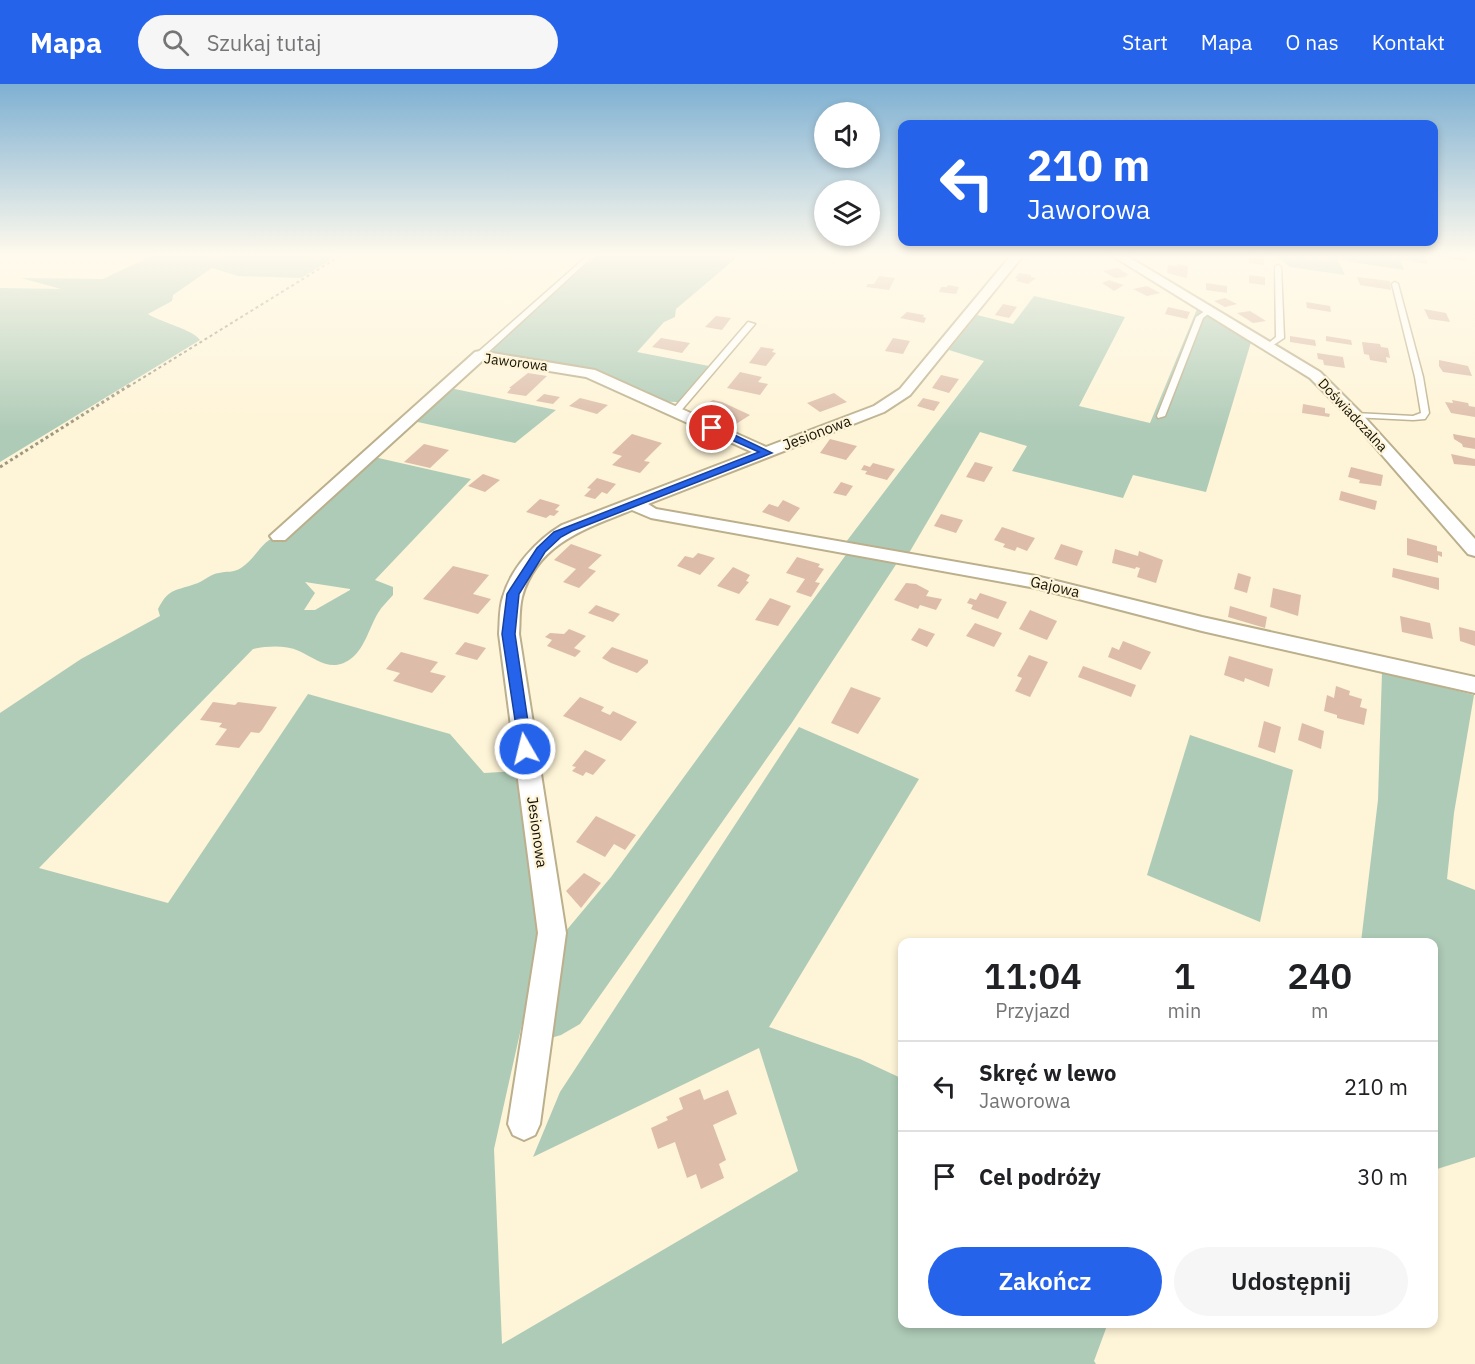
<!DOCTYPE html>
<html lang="pl">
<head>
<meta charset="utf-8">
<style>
	:root { --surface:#fff; --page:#f6f6f6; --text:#202124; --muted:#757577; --line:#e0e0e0; --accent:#2563eb }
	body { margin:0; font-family:"IBM Plex Sans",sans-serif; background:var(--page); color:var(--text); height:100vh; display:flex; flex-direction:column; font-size:22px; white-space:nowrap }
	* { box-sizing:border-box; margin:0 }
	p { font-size:20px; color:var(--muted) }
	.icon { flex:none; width:33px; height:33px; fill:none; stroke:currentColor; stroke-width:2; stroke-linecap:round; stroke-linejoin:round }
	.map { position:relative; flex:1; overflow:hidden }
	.side { position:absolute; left:898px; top:854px; width:540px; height:390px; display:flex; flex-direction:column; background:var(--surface); border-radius:12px; box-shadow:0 3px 9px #0003 }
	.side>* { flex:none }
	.banner { position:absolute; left:898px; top:36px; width:540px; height:126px; border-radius:12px; box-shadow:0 3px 9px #0003; background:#2563eb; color:#fff; overflow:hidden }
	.controls { position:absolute; left:814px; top:18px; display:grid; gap:12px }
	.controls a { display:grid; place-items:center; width:66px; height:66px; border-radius:50%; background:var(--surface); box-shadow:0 3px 9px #0003; font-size:30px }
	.pin { position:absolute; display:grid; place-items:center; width:51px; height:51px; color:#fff; margin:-26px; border:3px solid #fff; border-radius:50%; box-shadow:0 2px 6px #0007 }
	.me { position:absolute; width:66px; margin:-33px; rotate:352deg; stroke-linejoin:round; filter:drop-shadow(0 0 4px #0008) }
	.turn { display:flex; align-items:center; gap:21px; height:126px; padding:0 30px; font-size:27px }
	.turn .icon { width:78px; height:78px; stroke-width:2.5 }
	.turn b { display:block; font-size:42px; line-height:51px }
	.eta { display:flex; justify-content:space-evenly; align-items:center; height:102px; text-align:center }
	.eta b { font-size:36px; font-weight:600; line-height:42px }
	.button { display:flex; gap:12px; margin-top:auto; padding:12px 30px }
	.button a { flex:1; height:69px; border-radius:36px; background:var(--accent); color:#fff; font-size:24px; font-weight:600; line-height:69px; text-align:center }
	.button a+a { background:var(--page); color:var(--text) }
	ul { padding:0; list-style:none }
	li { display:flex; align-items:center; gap:18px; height:90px; padding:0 30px; border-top:2px solid var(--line) }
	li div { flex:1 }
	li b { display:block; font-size:22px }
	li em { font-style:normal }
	header { display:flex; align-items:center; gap:36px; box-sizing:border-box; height:84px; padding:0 30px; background:var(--accent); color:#fff }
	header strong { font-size:28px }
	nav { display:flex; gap:33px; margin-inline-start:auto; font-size:21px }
	.search { width:420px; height:54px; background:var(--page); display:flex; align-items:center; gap:15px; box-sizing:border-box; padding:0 21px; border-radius:33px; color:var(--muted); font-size:22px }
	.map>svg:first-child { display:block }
</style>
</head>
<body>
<header>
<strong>Mapa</strong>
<div class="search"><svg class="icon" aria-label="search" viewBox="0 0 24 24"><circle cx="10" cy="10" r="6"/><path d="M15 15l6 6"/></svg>Szukaj tutaj</div>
<nav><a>Start</a><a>Mapa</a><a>O nas</a><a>Kontakt</a></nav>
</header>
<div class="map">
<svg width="1475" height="1280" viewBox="0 0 1475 1280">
	<rect width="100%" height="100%" fill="#fef4d7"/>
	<!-- green -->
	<g fill="#aecbb7" fill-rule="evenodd">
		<path d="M157 169H342L301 194 238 192 212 184 173 211 172 217 148 230C162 239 192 245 200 256L0 378V204L61 205 21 194 103 195Z"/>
		<path d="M600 169H742L676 225 675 233 664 238 637 268 709 282 678 318C648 319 622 298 595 288 568 279 523 275 494 270L492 265 502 254Z"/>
		<polygon points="1252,169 1425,169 1428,180 1400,176 1404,186 1338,176 1345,191 1290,183 1276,172"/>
		<polygon points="1034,212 1125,233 1079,322 1150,339 1197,225 1251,258 1206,408 1133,391 1123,414 1012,387 1027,362 980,348 909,469 846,458 984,277 949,266 977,231 1013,240"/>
		<polygon points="450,304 556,326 515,359 413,337"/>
		<path d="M374 373 471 395 375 496 393 503V511C388 517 382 522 378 529 370 542 365 563 353 573 333 590 318 576 299 567 285 561 268 562 253 565L39 784 168 819 308 610 450 650 484 689 521 687 541 855 494 1065 502 1260 798 1087 759 964 533 1073 560 1008 799 643 919 695 769 943 860 975 903 995V1239H1108L1094 1277 1096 1280H0V629L81 575 160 532 158 525C169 503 177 507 198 499 205 496 211 490 219 489 226 487 234 489 241 484 259 473 264 447 288 454ZM305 498 350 505V506L315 526H304L315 509Z"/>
		<polygon points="848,468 897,479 791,640 580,940 561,951 544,956 560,854 611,793"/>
		<polygon points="1382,588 1474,611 1454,729 1447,795 1475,806 1475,1073 1434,1086 1434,858 1361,858 1378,716"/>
		<polygon points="1190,651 1293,686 1260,838 1147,791"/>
	</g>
	<!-- building -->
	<g fill="#ddbdaa">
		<polygon points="1433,169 1463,170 1467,177 1435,172"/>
		<polygon points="1249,171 1264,173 1264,181 1249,179"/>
		<polygon points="1177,180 1188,182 1187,194 1167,189 1168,181 1177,182"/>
		<polygon points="1118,184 1129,191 1124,192 1127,193 1115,194 1103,187"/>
		<polygon points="1019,189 1031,191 1031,193 1036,194 1028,200 1016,197 1018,195 1015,194"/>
		<polygon points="1249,191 1265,193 1265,201 1249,199"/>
		<polygon points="879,192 895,194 889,206 866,203 868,200 874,200"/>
		<polygon points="1357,193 1390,197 1391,206 1360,201"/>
		<polygon points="1109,196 1124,201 1114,207 1102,199"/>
		<polygon points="1206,199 1227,202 1227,209 1206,206"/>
		<polygon points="948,201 959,203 956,210 939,208 941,203 947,203"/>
		<polygon points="1147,202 1160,209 1147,212 1133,205"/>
		<polygon points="1225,214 1237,220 1225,223 1214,217"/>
		<polygon points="1306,218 1330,222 1331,228 1307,224"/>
		<polygon points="1003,220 1017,223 1009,234 995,231"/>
		<polygon points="1168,223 1190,228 1187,235 1165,230"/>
		<polygon points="1424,225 1446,229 1450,238 1429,235"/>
		<polygon points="1250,227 1266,237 1253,239 1237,229"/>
		<polygon points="907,228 924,231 923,233 926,234 924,239 900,234"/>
		<polygon points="716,232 731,234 722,246 705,243"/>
		<polygon points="1290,252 1315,256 1316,262 1290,258"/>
		<polygon points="1326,252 1351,256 1352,261 1326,257"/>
		<polygon points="661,254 690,259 682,269 652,263"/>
		<polygon points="893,254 910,257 903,270 885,267"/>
		<polygon points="1362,258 1380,260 1381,263 1388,264 1390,274 1386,273 1387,279 1370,276 1369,271 1364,270"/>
		<polygon points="761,263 774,265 772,268 776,269 766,282 749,279"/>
		<polygon points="1317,269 1343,273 1345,284 1324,281 1323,276 1318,275"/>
		<polygon points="1439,276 1468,282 1472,292 1443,288 1439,282"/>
		<polygon points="740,288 762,293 758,298 768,300 760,311 727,304"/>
		<polygon points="528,289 547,292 526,312 507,309 511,304 509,304"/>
		<polygon points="941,291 959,295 949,309 932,304"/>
		<polygon points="834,309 847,318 820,328 807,319"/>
		<polygon points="544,310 560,313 553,320 536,317"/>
		<polygon points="580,314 608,321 597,330 569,322"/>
		<polygon points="923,314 940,318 934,327 917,322"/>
		<polygon points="713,316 722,318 750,331 736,340 703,322"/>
		<polygon points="1452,316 1468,319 1469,322 1475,323 1475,333 1451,329 1445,318 1453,319"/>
		<polygon points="1303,320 1325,324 1325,329 1330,330 1329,333 1302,329"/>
		<polygon points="632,350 662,359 644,377 650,378 640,389 612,381 622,372 612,369"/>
		<polygon points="1453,350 1475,354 1475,365 1463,363 1462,360 1454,355"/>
		<polygon points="830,355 857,362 846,376 820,369"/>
		<polygon points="424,360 449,366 430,384 404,378"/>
		<polygon points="1451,370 1475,375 1475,382 1454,380"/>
		<polygon points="975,378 993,383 984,398 966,393"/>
		<polygon points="873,379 895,385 887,396 865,390 867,387 861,386 864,381 870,383"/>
		<polygon points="1351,383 1383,391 1381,402 1359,399 1360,396 1348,393"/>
		<polygon points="483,390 500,396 485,408 468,402"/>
		<polygon points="597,394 616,400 607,410 602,408 595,415 584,412 591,405 587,404"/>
		<polygon points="841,398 853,402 846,412 833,409"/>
		<polygon points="1341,407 1377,417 1375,426 1339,416"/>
		<polygon points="540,415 560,421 555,426 559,427 554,432 550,431 546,434 526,428"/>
		<polygon points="783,416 800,424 789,438 762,428 769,420 778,423"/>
		<polygon points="941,430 963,436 956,449 934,442"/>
		<polygon points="1002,443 1035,454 1027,467 1017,463 1015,467 1003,463 1005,460 994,456"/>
		<polygon points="1407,454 1437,462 1437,467 1442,468 1442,473 1438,471 1438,479 1407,471"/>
		<polygon points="571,460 602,471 588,484 596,487 579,504 563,498 576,485 554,476"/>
		<polygon points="1061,460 1083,467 1077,482 1054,475"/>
		<polygon points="1115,465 1138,472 1139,467 1163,476 1156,499 1137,493 1140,484 1136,483 1135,485 1112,479"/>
		<polygon points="698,469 715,474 700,491 677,482 685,472 693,474"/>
		<polygon points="797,473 820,480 818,483 824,485 815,498 820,499 811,513 796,508 805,495 786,489"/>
		<polygon points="453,482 489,491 473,510 491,515 478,530 423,515"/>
		<polygon points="733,483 750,491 746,497 749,498 739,510 717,502"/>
		<polygon points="1393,484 1439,494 1439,506 1392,493"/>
		<polygon points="1238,489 1251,493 1247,509 1234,505"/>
		<polygon points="906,499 916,500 929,507 926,512 942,515 936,526 920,521 918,525 894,516"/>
		<polygon points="1273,504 1301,511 1298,532 1270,523"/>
		<polygon points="980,509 1007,518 998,535 971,525 973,521 967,519 970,514 976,516"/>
		<polygon points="770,514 791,522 778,542 755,536"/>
		<polygon points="596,521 620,530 613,538 588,529"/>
		<polygon points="1230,522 1267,533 1265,544 1228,533"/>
		<polygon points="1030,526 1057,537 1047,556 1019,545"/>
		<polygon points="1400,532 1430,539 1433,555 1402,548"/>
		<polygon points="975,539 1002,549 994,563 966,552"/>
		<polygon points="1459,543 1475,547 1475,562 1460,557"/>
		<polygon points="919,544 935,550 927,563 911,556"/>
		<polygon points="569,545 586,552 574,564 581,567 575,573 547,562 552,556 545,553 550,549 564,550"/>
		<polygon points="1123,557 1151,568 1141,586 1108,573 1112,563 1119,566"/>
		<polygon points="465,558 486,564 477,576 455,570"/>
		<polygon points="612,563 648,576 648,579 637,589 611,579 602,574"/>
		<polygon points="401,568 438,578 430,588 446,592 432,609 393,597 400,589 386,585"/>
		<polygon points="1029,571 1048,578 1030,613 1015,607 1022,594 1017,592"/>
		<polygon points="1229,572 1273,585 1269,603 1245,594 1244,598 1224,591"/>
		<polygon points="1083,582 1136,601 1131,613 1078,593"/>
		<polygon points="1336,602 1350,607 1349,611 1362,615 1360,623 1367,625 1364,641 1337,634 1337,631 1324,627 1327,611 1334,614"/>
		<polygon points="851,603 881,614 858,650 831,639"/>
		<polygon points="580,613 604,623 601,627 610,631 613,627 637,638 621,657 563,632"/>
		<polygon points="213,618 235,621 238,618 277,623 262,646 259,649 251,648 239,664 215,661 227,645 219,643 222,639 200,636"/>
		<polygon points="1264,637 1281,643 1275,669 1258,663"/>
		<polygon points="1302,639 1324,647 1321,665 1298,656"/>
		<polygon points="585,666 606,676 593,691 586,688 583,692 572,687 576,683 572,682"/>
		<polygon points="596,732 636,751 625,766 614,760 605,773 576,758"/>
		<polygon points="584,789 601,799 581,824 566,807"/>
		<polygon points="700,1005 704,1016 728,1006 737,1030 713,1041 726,1076 719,1080 724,1094 701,1105 696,1090 687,1094 675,1058 658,1065 651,1044 668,1036 666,1033 683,1025 679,1014"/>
	</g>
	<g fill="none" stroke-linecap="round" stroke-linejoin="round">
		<defs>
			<g id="lane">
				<polygon points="585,174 590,175 483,273 477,273 477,269"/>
				<polygon points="1278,181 1281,183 1284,254 1269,264 1265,262 1276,253 1275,183"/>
				<polygon points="1395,198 1398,200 1423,293 1429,329 1425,335 1413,336 1352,333 1351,331 1355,329 1413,332 1421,329 1415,293 1392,200"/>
				<polygon points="1208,225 1213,226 1203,234 1165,332 1158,334 1157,332 1196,233"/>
				<polygon points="748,238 755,240 679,329 673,329 673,325"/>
			</g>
			<g id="street">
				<path d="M1013 169H1025L910 311 884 328 648 420 656 425 1036 492 1202 533 1475 593V609L1202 547 1036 504 651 434 632 426C587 444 537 459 522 513 519 525 520 538 519 550L566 849 540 1040 535 1051 524 1056 513 1051 508 1040 538 849 499 550C500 538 499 525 503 513 511 484 537 456 562 441L752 368 586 293 483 276 285 456H273L270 452 475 268 480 267 595 286 766 363 874 322 900 305Z"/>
				<polygon points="1108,169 1122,169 1320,288 1360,328 1475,455 1475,472 1468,470 1350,334 1310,294"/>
			</g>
		</defs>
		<!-- lane casing -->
		<use href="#lane" stroke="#bbaf8c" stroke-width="3"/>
		<!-- street casing -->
		<use href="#street" stroke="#bbaf8c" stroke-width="4"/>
		<!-- path-far1 -->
		<polyline stroke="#9e9781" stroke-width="2" stroke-dasharray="3 3" stroke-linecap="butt" points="128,303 345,169"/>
		<!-- path -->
		<polyline stroke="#9e9781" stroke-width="3" stroke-dasharray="3 3" stroke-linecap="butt" points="0,383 130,301"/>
		<!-- lane -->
		<use href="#lane" fill="#fff" fill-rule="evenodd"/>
		<!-- street -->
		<use href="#street" fill="#fff" fill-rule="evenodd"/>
	</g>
	<!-- sky -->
	<linearGradient id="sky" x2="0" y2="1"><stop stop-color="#7eb0d2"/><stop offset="0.49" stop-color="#fffaed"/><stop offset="1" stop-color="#fffaed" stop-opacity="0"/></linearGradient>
	<rect width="1475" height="348" fill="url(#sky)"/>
	<!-- route -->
	<polygon fill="#2563eb" stroke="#184099" stroke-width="1.5" points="709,342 716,342 772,369 572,447 561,453 545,468 519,510 515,550 532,665 525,671 520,669 502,550 507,510 537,464 554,448 759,368 709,346"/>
	<g text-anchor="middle" stroke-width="4.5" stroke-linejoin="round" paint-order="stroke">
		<!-- far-street labels -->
		<g font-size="14" fill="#141004" stroke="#fef4d7">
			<text transform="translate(516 278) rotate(7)" y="5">Jaworowa</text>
			<text transform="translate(1353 331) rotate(47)" y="5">Doświadczalna</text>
		</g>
		<!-- street labels -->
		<g font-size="15" fill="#141004" stroke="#fef4d7">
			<text transform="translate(817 349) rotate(-21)" y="5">Jesionowa</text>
			<text transform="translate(1055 503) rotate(13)" y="5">Gajowa</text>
			<text transform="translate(537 748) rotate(82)" y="5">Jesionowa</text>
		</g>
	</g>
</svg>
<div class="controls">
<a><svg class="icon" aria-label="sound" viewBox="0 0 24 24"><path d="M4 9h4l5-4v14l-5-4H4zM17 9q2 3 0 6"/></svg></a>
<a><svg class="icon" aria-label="layers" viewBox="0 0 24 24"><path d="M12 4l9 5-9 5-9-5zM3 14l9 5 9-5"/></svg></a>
</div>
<div class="pin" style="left:712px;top:344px;background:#d93025"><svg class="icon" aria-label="arrive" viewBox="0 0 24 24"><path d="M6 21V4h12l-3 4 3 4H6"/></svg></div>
<svg class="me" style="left:525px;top:665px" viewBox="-20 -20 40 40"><circle r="17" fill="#2563eb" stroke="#fff" stroke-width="3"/><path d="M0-11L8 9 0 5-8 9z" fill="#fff"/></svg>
<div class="banner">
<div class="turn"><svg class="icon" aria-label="left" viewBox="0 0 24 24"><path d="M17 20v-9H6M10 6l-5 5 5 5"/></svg><div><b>210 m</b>Jaworowa</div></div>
</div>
<section class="side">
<div class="eta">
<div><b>11:04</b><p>Przyjazd</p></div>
<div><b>1</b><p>min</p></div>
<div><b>240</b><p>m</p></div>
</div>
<ul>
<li><svg class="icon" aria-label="left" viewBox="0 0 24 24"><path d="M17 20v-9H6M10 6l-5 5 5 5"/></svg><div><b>Skręć w lewo</b><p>Jaworowa</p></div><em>210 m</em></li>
<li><svg class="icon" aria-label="arrive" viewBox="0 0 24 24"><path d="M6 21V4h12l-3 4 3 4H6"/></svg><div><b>Cel podróży</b></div><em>30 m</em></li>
</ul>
<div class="button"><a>Zakończ</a><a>Udostępnij</a></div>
</section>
</div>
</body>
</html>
